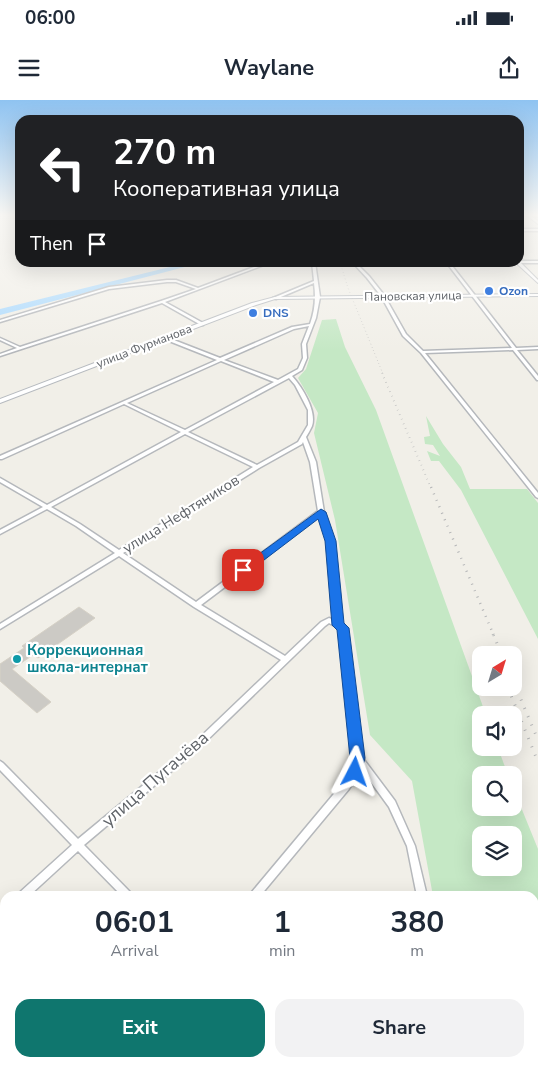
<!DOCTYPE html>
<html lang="en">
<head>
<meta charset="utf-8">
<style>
	:root { --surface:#fff; --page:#f2f2f3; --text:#1f2937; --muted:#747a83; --accent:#0f766e }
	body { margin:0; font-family:"Nunito Sans",sans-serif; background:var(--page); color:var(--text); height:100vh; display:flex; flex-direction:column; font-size:19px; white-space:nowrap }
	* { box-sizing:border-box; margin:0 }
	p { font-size:16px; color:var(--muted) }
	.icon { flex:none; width:28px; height:28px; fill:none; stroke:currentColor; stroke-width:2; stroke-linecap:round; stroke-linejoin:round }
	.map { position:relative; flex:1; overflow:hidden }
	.drawer { position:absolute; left:0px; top:791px; width:539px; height:176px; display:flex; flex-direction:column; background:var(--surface); border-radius:15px 15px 0 0; box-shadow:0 5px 20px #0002 }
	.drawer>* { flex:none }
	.top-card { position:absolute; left:15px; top:15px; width:509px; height:152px; border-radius:15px; box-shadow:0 5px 20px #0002; background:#202124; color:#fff; overflow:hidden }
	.needle { width:32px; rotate:38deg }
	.controls { position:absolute; left:472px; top:546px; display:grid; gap:10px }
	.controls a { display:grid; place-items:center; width:50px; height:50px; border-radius:10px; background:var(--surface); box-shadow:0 5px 20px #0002; font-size:25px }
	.pin { position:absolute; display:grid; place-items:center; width:42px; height:42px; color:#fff; margin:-21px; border-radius:10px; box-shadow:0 2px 8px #0006 }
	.me { position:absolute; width:55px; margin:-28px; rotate:4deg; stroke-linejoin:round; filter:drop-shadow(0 0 4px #0008) }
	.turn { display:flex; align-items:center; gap:18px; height:105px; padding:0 15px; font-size:22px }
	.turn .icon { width:65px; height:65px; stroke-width:2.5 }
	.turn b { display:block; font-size:35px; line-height:42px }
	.then { display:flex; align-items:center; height:48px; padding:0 15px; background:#0003; gap:10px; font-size:19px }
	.eta { display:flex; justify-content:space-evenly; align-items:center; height:85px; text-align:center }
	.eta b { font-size:30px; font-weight:700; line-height:35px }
	.action { display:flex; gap:10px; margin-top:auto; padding:10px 15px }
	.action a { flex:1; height:58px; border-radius:15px; background:var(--accent); color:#fff; font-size:20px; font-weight:700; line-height:58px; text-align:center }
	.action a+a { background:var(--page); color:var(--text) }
	.status { display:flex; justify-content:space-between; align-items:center; height:35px; padding:0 25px; background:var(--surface); direction:ltr }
	.status svg { height:14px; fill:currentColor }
	header { display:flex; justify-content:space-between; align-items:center; height:65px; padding:0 15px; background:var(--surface); font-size:22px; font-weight:700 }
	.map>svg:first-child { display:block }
</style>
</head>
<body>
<div class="status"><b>06:00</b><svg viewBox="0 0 49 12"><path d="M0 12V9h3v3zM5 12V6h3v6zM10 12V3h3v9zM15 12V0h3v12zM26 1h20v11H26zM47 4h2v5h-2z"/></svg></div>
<header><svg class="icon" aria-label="menu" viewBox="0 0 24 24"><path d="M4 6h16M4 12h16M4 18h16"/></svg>Waylane<svg class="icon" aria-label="share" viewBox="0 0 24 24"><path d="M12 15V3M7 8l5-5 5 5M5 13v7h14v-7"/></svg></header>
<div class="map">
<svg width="538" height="967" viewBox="0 0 538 967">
	<rect width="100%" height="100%" fill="#f1efe8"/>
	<!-- green -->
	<g fill="#c5e8c5" fill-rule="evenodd">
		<path d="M336 219 345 247 376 310 486 615H481V648H498L508 675H481V708H514V690L538 749V967H450V963L534 962V796H433L412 681 370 635 335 420 314 333 318 313 298 278 306 269 322 220ZM481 735H514V768H481Z"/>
		<polygon points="426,316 443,344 461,367 470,389 527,389 538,403 538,539 461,390 439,361 431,361 427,351 440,356 433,345 425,344 424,337 430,336"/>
	</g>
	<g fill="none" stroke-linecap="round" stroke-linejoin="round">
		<!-- river -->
		<polygon fill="#aadaff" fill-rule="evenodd" points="190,162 204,162 0,215 0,209"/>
	</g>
	<!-- building -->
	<polygon fill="#cccac5" stroke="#d6d1c6" points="79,507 95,518 38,558 33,555 12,569 51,602 37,613 0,581 0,564 24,548 22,546"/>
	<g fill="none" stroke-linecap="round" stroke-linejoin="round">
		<defs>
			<g id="street">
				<polygon points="527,115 538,115 538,116 528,116"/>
				<rect x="519" y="129" width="19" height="2"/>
				<polygon points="519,161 538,161 538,163 518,163"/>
				<polygon points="267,162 272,162 165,202 203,223 203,225 201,225 162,203 0,256 0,254 17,248 0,240 0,238 20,247 161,201 196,189 176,182 167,182 109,189 0,222 0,220 109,187 167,180 176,180 198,188"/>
				<path d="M312 162H315L320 197 316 218 306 244 307 258 302 270 292 276C302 287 317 311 312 326 310 330 308 334 306 337L316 362 324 412 333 441 341 524 346 528 362 657 395 701 415 746 427 796H417L407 746 389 707 360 667 358 675 349 689 260 796H249L251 793 343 683 351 671 354 658 340 529 329 523 325 526 199 648 84 745 131 793 133 796H122L78 751 29 796H17L19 793 72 745 0 670V661L3 663 78 739 193 644 281 560 194 507 119 456 0 529V524L115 453 76 426 47 409 0 434V430L43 407 0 382V378L47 405 181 332 124 304 2 359H0V356L217 260 164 239V237H166L220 258 292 227 310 224C315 210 316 198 314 183L276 199 273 198 314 181ZM309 226 302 244 303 258 298 269 278 280 224 260 294 229ZM221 261 274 282 185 330 127 303ZM289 278 295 285 308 310V325L298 342 257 365 188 332ZM185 334 253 367 119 450 80 424 51 407ZM303 342 310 362 318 411 196 502 123 453 259 368 302 344ZM319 416 327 441 334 520 329 518 321 522 285 556 201 505Z"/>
				<polygon points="352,162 355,162 369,176 384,195 406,234 423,251 512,248 446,162 449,162 516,248 538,247 538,249 517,250 538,276 538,280 537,280 513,250 425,253 538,393 538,398 536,397 421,253 403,236 381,196 367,178"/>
				<polygon points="5,807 5,818 0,821 0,810"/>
				<polygon points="101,962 114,962 112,967 99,967"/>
				<rect x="406" y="962" width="12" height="5"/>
			</g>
			<g id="secondary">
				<polygon points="526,115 530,115 538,121 538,124"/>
				<polygon points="519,161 538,180 538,183 515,162"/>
				<polygon points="538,194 538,196 275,199 256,205 0,303 0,299 252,203 275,197"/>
			</g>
		</defs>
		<!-- street casing -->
		<use href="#street" stroke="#b5b8bc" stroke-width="3"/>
		<!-- secondary casing -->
		<use href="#secondary" stroke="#b6babf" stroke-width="2"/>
		<!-- street -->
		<use href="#street" fill="#fff" fill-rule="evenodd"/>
		<!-- secondary -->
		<use href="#secondary" fill="#fff" fill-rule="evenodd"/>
		<!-- rail-far3 -->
		<polyline stroke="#b6b7b8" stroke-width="1" stroke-dasharray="0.5 3" stroke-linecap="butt" points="340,162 348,188 383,274"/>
		<!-- rail-far2 -->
		<polyline stroke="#b6b7b8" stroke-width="2" stroke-dasharray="0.5 4.5" stroke-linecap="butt" points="382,273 431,388"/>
		<!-- rail-far1 -->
		<polyline stroke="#b6b7b8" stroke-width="2.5" stroke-dasharray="1 6" stroke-linecap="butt" points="431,387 494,536"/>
		<!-- rail -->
		<g stroke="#b6b7b8" stroke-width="3" stroke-dasharray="1 8" stroke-linecap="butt">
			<polyline points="493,534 502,555"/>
			<polyline points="514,583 538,640"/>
			<polyline points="508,588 538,662"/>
		</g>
	</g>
	<!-- sky -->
	<linearGradient id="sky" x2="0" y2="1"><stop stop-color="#8fc3f1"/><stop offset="0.46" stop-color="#f9f8f5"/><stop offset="1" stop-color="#f9f8f5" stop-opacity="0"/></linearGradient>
	<rect width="538" height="250" fill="url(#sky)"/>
	<!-- route -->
	<polygon fill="#1a73e8" stroke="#114b97" points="321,409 326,412 336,441 344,523 349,528 365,658 360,677 355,679 349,677 347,672 350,658 337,530 332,525 325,441 318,419 247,473 243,474 237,470"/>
	<!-- markers -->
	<g fill="#3f7fe0" stroke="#fff" stroke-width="2">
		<circle cx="489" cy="191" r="5"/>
		<circle cx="253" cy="213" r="5"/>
	</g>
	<circle fill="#0f9aa8" stroke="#fff" stroke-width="2" cx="17" cy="559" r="5"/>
	<g text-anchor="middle" stroke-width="4.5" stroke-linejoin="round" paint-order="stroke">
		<!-- far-shop labels -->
		<g font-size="12" font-weight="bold" fill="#366cbe" stroke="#fff" text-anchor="start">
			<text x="499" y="195">Ozon</text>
			<text x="263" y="217">DNS</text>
		</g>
		<!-- far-street labels -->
		<g font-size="12" fill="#5f6368" stroke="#fff">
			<text transform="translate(413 196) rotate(-1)" y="4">Пановская улица</text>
			<text transform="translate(144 246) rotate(-21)" y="4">улица Фурманова</text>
		</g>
		<!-- street labels -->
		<g font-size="15" fill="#5f6368" stroke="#fff">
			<text transform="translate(181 414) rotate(-32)" y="5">улица Нефтяников</text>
		</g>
		<!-- culture labels -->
		<g font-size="15" font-weight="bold" fill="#0d838f" stroke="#fff" text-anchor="start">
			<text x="27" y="555">Коррекционная<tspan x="27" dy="17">школа-интернат</tspan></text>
		</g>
		<!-- near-street labels -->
		<g font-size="18" fill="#5f6368" stroke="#fff">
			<text transform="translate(155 679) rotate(-41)" y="6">улица Пугачёва</text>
		</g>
	</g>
</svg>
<div class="controls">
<a><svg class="needle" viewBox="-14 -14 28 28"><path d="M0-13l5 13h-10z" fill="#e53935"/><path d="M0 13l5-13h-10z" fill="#747a83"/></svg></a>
<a><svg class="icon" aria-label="sound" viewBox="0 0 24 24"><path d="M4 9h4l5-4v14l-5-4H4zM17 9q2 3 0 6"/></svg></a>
<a><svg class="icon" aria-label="search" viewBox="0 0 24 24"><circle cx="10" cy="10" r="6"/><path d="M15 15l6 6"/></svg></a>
<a><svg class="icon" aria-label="layers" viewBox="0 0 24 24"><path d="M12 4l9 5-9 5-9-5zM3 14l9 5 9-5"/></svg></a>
</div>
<div class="pin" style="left:243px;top:470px;background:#d93025"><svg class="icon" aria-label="arrive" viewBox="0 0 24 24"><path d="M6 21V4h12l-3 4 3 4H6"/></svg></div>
<svg class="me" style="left:355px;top:672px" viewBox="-20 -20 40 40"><path d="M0-17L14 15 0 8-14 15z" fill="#1a73e8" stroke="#fff" stroke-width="4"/></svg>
<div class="top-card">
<div class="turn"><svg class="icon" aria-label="left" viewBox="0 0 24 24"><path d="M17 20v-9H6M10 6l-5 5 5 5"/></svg><div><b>270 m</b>Кооперативная улица</div></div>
<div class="then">Then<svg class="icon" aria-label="arrive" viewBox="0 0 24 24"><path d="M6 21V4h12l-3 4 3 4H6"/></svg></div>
</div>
<section class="drawer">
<div class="eta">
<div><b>06:01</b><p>Arrival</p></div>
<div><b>1</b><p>min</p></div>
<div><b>380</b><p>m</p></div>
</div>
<div class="action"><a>Exit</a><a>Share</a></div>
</section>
</div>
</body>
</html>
